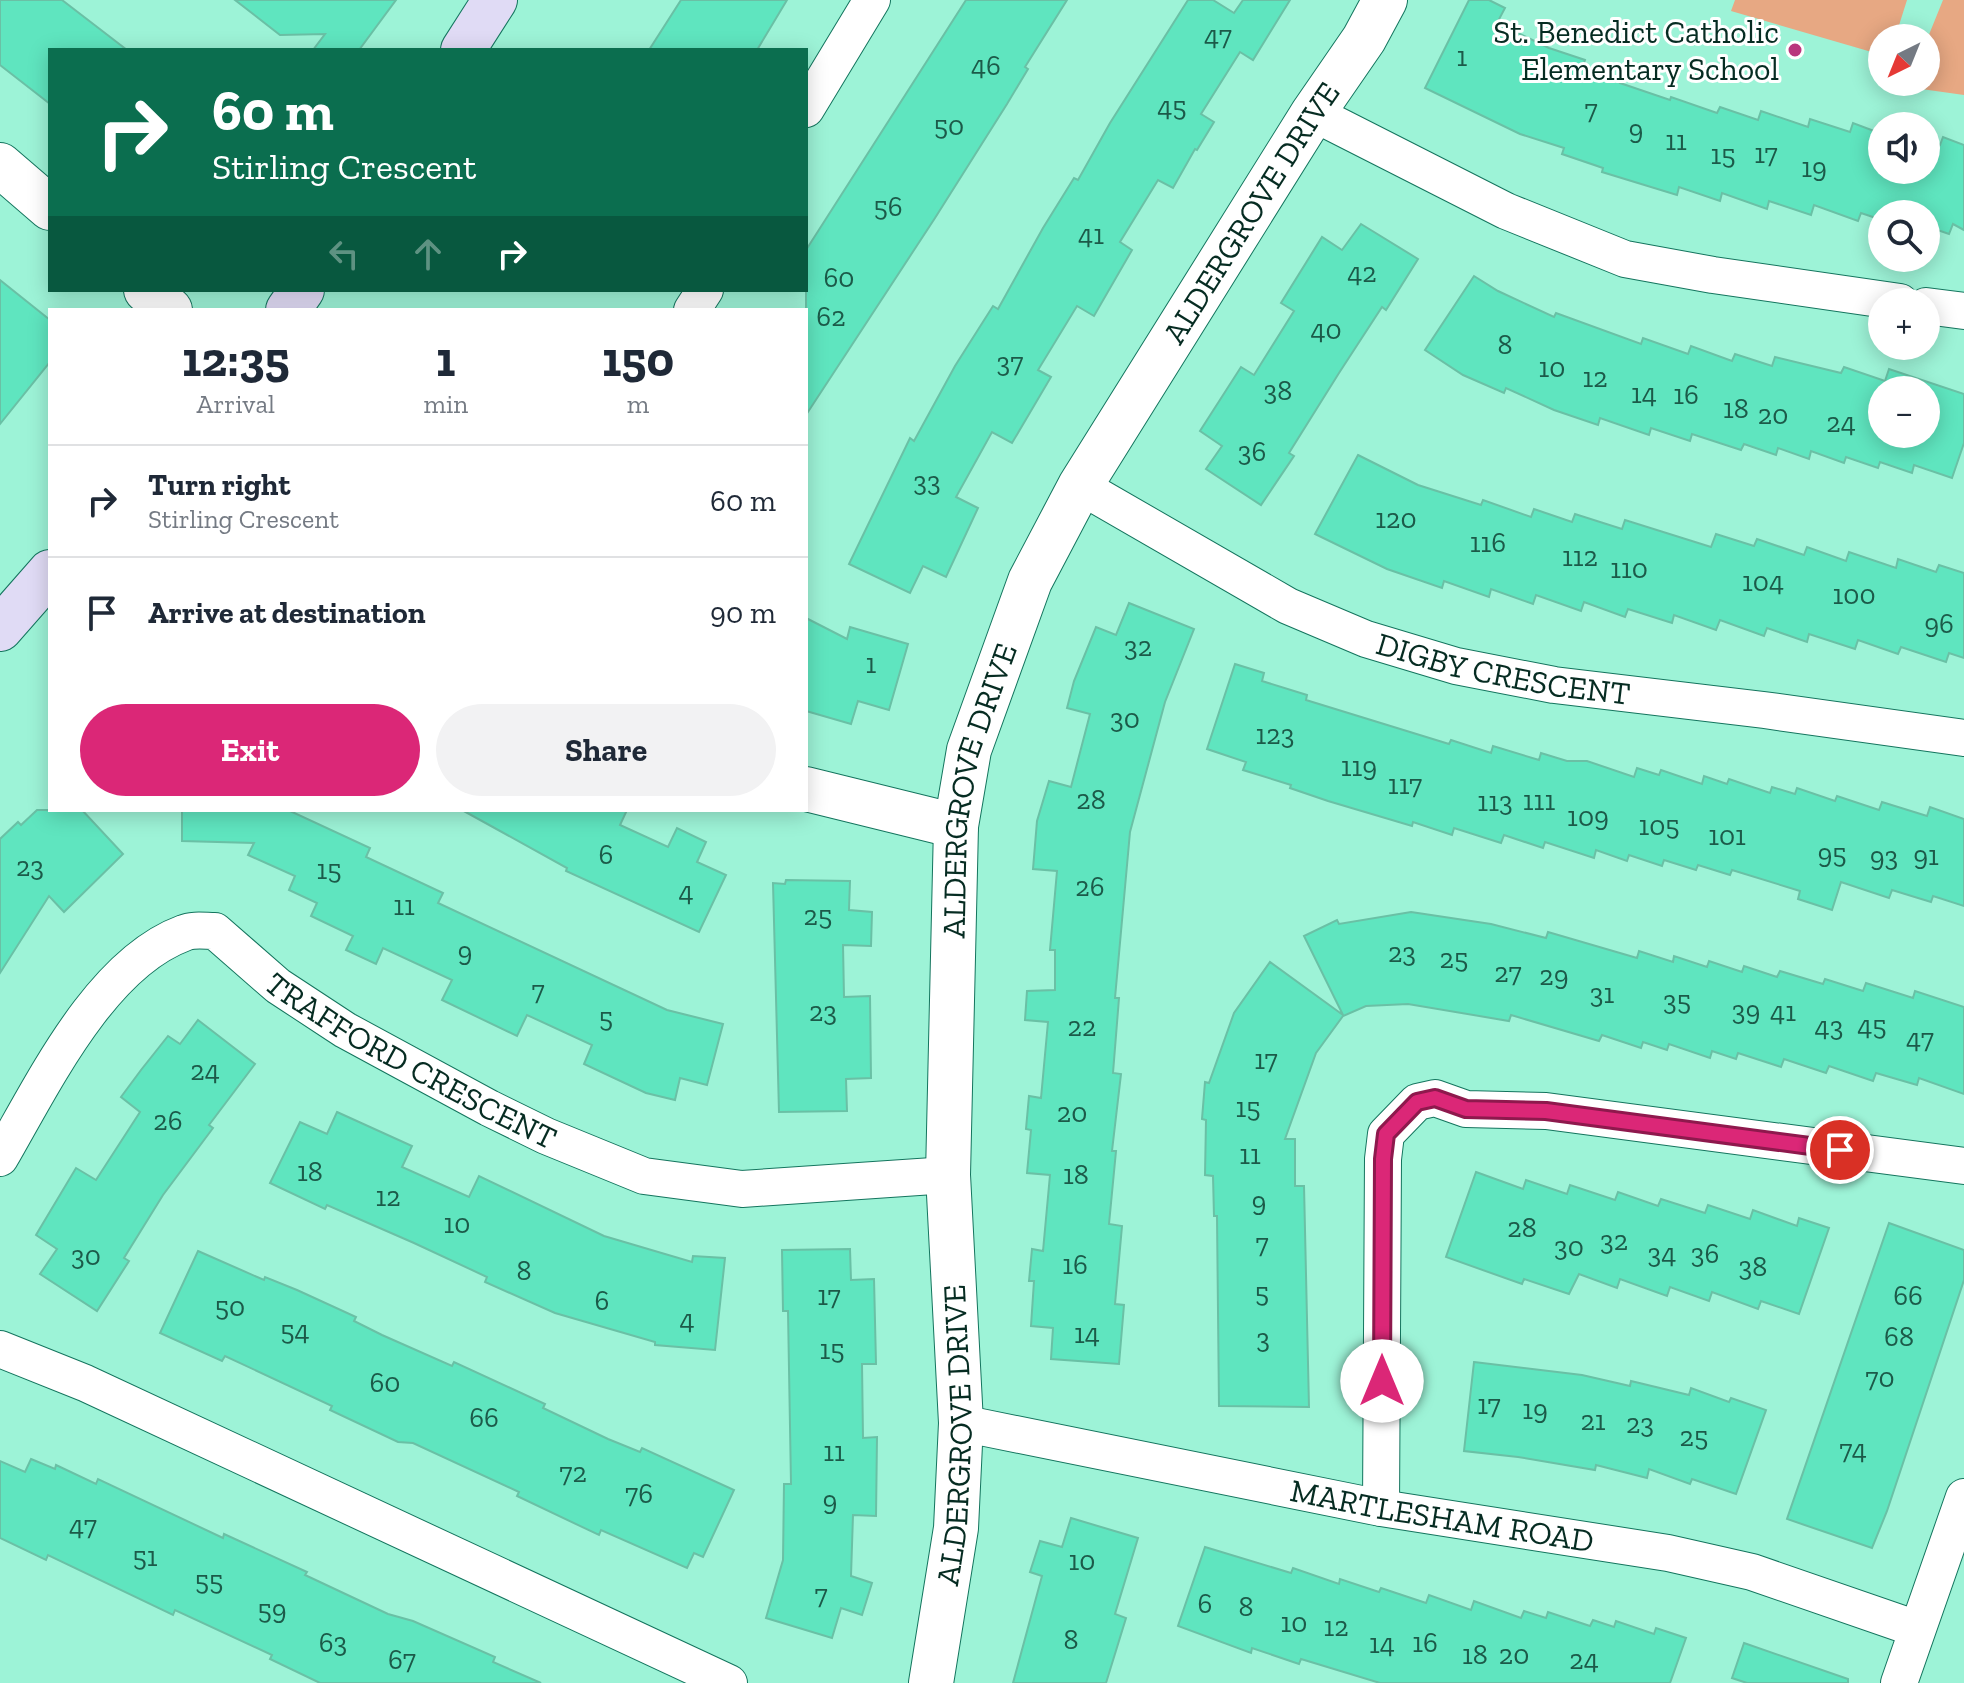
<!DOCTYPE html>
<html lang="en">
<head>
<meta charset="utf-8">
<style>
	:root { --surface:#fff; --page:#f2f2f3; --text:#1f2937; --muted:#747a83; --line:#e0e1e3; --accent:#db2777 }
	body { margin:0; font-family:"Zilla Slab",serif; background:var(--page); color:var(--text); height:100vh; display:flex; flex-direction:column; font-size:30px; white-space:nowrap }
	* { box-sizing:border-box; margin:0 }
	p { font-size:26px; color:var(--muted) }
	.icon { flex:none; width:44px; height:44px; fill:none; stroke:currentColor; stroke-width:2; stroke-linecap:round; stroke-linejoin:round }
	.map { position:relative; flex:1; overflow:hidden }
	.panel { position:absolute; left:48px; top:308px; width:760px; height:504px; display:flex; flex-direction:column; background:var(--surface); border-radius:0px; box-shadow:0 4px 20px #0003 }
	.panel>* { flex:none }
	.hud { position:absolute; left:48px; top:48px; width:760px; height:244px; border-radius:0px; box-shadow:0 4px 20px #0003; background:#0b6e4f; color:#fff; overflow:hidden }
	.needle { width:52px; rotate:223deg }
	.controls { position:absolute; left:1868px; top:24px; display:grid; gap:16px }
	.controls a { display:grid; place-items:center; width:72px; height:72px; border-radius:50%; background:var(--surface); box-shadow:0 4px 20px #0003; font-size:40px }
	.pin { position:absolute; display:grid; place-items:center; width:68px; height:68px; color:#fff; margin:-34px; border:4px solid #fff; border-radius:50%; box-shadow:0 2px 8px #0007 }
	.me { position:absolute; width:88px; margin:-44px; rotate:0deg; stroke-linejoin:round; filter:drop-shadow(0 0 6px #0008) }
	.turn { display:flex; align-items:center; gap:28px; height:168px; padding:0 32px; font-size:36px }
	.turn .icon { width:104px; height:104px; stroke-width:2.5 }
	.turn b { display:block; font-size:56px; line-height:68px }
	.lanes { display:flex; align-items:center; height:76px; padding:0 32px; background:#0003; justify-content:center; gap:40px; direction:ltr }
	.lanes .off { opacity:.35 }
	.eta { display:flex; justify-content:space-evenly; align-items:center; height:136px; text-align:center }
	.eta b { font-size:48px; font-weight:700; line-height:56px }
	.primary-button { display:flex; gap:16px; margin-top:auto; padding:16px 32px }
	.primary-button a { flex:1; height:92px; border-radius:48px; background:var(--accent); color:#fff; font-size:32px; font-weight:700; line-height:92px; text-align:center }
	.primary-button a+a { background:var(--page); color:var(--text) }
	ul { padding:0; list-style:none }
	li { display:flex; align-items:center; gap:24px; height:112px; padding:0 32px; border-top:2px solid var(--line) }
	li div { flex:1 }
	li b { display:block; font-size:30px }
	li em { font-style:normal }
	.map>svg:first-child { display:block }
</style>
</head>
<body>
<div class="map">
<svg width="1964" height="1683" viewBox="0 0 1964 1683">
	<rect width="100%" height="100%" fill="#9df3d7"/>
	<!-- green -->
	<g fill="#e7a883">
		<polygon points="1735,0 1907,0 1895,38 1882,38 1882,55 1731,11"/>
		<polygon points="1943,0 1964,0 1964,95 1907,87 1910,82 1926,82 1926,42"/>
	</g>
	<!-- building -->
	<g fill="#5fe5bf" stroke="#6ac0a5" stroke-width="2" fill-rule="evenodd">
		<polygon points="0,0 62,0 127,50 50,50 50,104 0,65"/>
		<polygon points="235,0 396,0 359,50 313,50 325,34 280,35"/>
		<polygon points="681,0 787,0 757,50 649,50"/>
		<polygon points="966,0 1067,0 1025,67 1028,69 1007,104 935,218 806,415 806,250"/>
		<polygon points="1188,0 1213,0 1234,13 1243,0 1290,0 1253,60 1240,52 1201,114 1214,122 1197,150 1195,149 1173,188 1158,180 1120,242 1132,250 1094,316 1077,306 1038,370 1051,377 1012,443 992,432 956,497 978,508 946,577 923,566 910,593 849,564 910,438 914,441 955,366 993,306 998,309 1043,228 1074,178 1078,180 1110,123"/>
		<polygon points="1469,0 1489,0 1505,8 1497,23 1549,48 1585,60 1583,66 1621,79 1620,83 1670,100 1671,97 1717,113 1720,107 1758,120 1761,111 1808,127 1810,119 1850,132 1853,123 1882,134 1882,170 1926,170 1926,140 1940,145 1943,137 1964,145 1964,230 1953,224 1949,234 1926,226 1926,214 1891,214 1882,211 1882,220 1861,213 1858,221 1814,205 1811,215 1769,201 1767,209 1722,193 1720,201 1679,187 1677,195 1602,172 1603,168 1562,154 1564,148 1520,134 1425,88"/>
		<polygon points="1361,224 1418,259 1386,310 1382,307 1339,373 1289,453 1294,456 1261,505 1206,469 1222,446 1200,431 1241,367 1254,375 1294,311 1281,303 1322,237 1342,250"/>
		<path d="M1474 276 1498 291 1554 317 1556 313 1641 344 1643 338 1688 354 1691 346 1732 361 1735 354 1772 366 1775 357 1841 373 1844 367 1885 381 1889 369 1964 394V443L1952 478 1914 465 1912 473 1880 462 1878 468 1846 457 1844 463 1811 451 1809 459 1778 448 1776 455 1744 444 1741 450 1692 434 1690 441 1651 428 1649 435 1600 418 1598 425 1554 410 1506 388 1504 393 1463 375 1425 350ZM1882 390H1926V434H1882Z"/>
		<polygon points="0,280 50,320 50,362 0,424"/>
		<polygon points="1358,455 1418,485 1481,505 1483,500 1531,517 1534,509 1572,522 1575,514 1622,529 1625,520 1711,547 1716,534 1754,546 1757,539 1804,555 1807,547 1846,561 1849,552 1896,568 1898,559 1936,572 1939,565 1964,573 1964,658 1949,653 1946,662 1901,647 1898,654 1858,640 1855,649 1809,634 1807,642 1767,628 1764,636 1720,620 1716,630 1674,615 1672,623 1628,609 1625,617 1584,602 1581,611 1536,595 1533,604 1491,589 1489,597 1444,581 1442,588 1387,569 1315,534"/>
		<polygon points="1129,603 1194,629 1165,702 1130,832 1115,998 1119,998 1113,1073 1121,1074 1112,1151 1116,1151 1109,1224 1122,1226 1115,1304 1124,1305 1119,1364 1051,1359 1053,1328 1031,1326 1034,1281 1029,1281 1032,1249 1043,1251 1050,1175 1027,1173 1031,1130 1026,1129 1029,1096 1041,1098 1048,1022 1025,1020 1027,991 1055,990 1055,950 1050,950 1057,871 1033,869 1037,821 1049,781 1071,787 1090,714 1067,708 1074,681 1096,627 1116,635"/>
		<polygon points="806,618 847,639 850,627 908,644 889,710 858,701 851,724 806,711"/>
		<polygon points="1235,664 1264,673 1262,681 1307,695 1306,700 1449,744 1451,740 1491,753 1493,746 1539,760 1541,753 1567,761 1587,761 1634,777 1637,768 1659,775 1661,770 1702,784 1704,776 1727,784 1729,779 1770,793 1772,787 1795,794 1797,788 1835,801 1837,796 1879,810 1882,802 1927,816 1930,807 1964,819 1964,906 1933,896 1931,902 1892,890 1889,898 1841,882 1832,910 1798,899 1800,891 1732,870 1730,875 1698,865 1696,870 1664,860 1662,866 1629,855 1627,861 1596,850 1594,858 1545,842 1543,848 1504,835 1501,843 1454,828 1452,835 1413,822 1412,826 1328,801 1290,788 1291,785 1243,770 1246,762 1207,749"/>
		<polygon points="37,810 82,810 123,854 64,912 49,896 0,973 0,839 18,822 21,825"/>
		<polygon points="182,810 288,810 370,848 366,857 443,893 438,903 667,1010 723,1024 707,1085 680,1078 675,1100 646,1093 584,1064 592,1045 527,1015 517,1036 442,1000 452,980 383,948 376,964 346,950 353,936 311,916 317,903 289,890 295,876 248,855 254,843 182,841"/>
		<polygon points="462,810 627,810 620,825 668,847 677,828 706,842 697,862 726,875 699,932 566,871 567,868"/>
		<polygon points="786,880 850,881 849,910 872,912 871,946 843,945 844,997 870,996 871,1078 846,1079 847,1111 779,1112 773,883 785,884"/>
		<polygon points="1411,912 1491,924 1546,938 1548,932 1637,958 1639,951 1673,962 1674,956 1707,967 1709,961 1742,972 1744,966 1777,977 1780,971 1823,984 1825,979 1863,991 1866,983 1913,998 1915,991 1964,1007 1964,1094 1919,1078 1917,1085 1876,1073 1873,1081 1829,1066 1826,1073 1784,1059 1781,1067 1738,1053 1736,1059 1712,1051 1710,1058 1669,1044 1667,1050 1643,1042 1641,1048 1602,1035 1599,1041 1511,1015 1509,1021 1408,1004 1366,1006 1343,1016 1316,1053 1285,1139 1295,1139 1295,1186 1304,1186 1309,1407 1219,1406 1217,1216 1214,1216 1213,1176 1205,1175 1206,1120 1202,1119 1205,1082 1209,1083 1234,1013 1270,962 1343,1015 1304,936 1337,920 1339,924"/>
		<polygon points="198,1020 255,1064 209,1125 213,1128 163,1195 124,1258 129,1261 97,1311 40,1274 57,1249 36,1235 76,1168 96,1180 140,1112 121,1097 141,1070 168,1036 180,1044"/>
		<polygon points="337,1112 412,1146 402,1167 469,1197 479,1176 604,1236 692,1262 693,1256 725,1258 715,1350 655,1345 655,1342 555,1313 485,1282 487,1277 414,1243 327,1205 325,1209 270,1183 300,1122 327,1134"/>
		<polygon points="1476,1172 1523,1189 1526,1180 1567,1194 1570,1185 1615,1200 1618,1192 1658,1206 1661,1199 1705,1213 1708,1205 1750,1219 1753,1210 1797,1226 1799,1218 1829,1228 1799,1314 1761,1301 1758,1309 1712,1292 1709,1301 1670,1287 1667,1296 1620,1279 1617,1288 1579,1274 1569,1294 1524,1279 1522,1284 1446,1257"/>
		<polygon points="1889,1223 1964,1250 1964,1280 1887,1511 1872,1548 1787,1519"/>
		<polygon points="850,1249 851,1280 874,1279 876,1364 862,1364 863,1438 877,1437 876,1516 853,1515 851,1576 872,1583 862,1615 841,1608 832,1638 766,1618 783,1560 784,1484 791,1484 788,1311 783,1311 782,1250"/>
		<polygon points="198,1251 264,1280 265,1277 297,1290 356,1317 354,1321 382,1335 452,1366 454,1362 545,1404 543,1408 608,1439 640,1452 642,1448 734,1490 703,1557 694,1553 687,1568 601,1530 599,1535 517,1496 519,1492 413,1443 398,1442 330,1410 332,1406 225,1356 222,1361 160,1333"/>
		<polygon points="1474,1362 1582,1375 1630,1386 1631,1381 1689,1395 1691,1388 1729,1402 1731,1398 1766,1410 1736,1494 1692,1479 1690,1484 1649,1469 1647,1478 1596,1465 1595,1470 1518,1457 1464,1451"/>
		<polygon points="31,1459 55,1469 56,1465 96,1484 98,1479 223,1538 224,1534 307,1572 305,1575 388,1614 413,1621 495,1657 493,1662 541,1683 320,1683 270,1659 272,1655 175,1610 173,1615 48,1555 46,1560 0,1538 0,1461 25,1472"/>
		<polygon points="1071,1518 1138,1538 1115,1614 1126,1618 1106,1683 1013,1683 1042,1576 1030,1572 1040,1541 1062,1547"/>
		<polygon points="1205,1547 1291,1573 1293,1568 1339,1584 1340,1579 1379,1592 1381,1588 1426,1603 1429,1595 1471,1610 1474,1601 1521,1618 1524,1611 1546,1618 1548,1612 1590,1626 1593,1620 1614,1627 1616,1621 1654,1634 1656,1628 1686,1638 1670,1683 1380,1683 1301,1659 1299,1664 1252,1648 1251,1653 1178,1626"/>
		<polygon points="1744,1643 1848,1679 1848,1683 1747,1683 1732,1678"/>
	</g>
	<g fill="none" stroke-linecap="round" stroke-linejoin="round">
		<defs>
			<g id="minor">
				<polyline points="806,109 872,0"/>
				<polyline points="1313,113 1506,211 1625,259 1713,275 1900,302"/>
				<polyline points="1926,306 1964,311"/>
				<polyline points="692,310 705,290"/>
				<path id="s1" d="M1080 486 1288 606 1366 639 1456 666 1554 685 1764 710 1964 738"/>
				<path id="s2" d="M0 1158C43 1084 100 964 184 933 193 929 205 931 215 931L278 986 345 1030 489 1108 546 1136 644 1176 742 1189 948 1175"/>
				<polyline points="0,1349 85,1383 729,1683"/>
				<path id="s3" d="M961 1423 1381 1508 1668 1553 1752 1572 1917 1629"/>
				<polyline points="1381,1508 1383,1159 1386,1134 1417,1102 1435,1098 1466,1109 1546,1111 1964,1166"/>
				<polyline points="1899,1683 1964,1497"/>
			</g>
			<g id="tertiary">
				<polyline points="0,165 50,208"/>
				<polyline points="146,290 170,310"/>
				<polyline points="806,789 956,826"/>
				<path id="s4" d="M931 1683 956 1528 961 1423 948 1175 956 826 969 750 1030 581 1080 486 1313 113 1364 39 1385 0"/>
			</g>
			<g id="secondary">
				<polyline points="463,50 495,0"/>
				<polyline points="288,310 302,290"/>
				<polyline points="0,629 50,572"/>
			</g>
		</defs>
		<!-- minor casing -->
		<use href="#minor" stroke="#14755e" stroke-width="38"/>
		<!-- tertiary casing -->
		<use href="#tertiary" stroke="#14755e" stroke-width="46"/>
		<!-- secondary casing -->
		<use href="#secondary" stroke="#14755e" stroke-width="46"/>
		<!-- minor -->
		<use href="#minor" stroke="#fff" stroke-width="36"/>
		<!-- tertiary -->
		<use href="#tertiary" stroke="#fff" stroke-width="44"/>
		<!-- secondary -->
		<use href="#secondary" stroke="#e0dbf5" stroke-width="44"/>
	</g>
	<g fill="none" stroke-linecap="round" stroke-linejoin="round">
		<defs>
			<polyline id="route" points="1382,1381 1383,1159 1386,1134 1417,1102 1435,1098 1466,1109 1546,1111 1840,1150"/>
		</defs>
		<!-- route casing -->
		<use href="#route" stroke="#8e194d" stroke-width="20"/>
		<!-- route -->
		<use href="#route" stroke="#db2777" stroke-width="14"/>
	</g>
	<!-- markers -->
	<circle fill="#b9367d" stroke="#fff" stroke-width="3" cx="1795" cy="50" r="8"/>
	<g text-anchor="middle" stroke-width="6" stroke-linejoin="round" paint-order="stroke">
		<!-- number labels -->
		<g font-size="28" fill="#1c5a49">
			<text x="1218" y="45">47</text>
			<text x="1462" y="66">1</text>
			<text x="986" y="75">46</text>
			<text x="1172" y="116">45</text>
			<text x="1591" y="119">7</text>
			<text x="949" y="135">50</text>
			<text x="1636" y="139">9</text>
			<text x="1676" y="150">11</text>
			<text x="1766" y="163">17</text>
			<text x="1723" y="164">15</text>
			<text x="1814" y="177">19</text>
			<text x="888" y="216">56</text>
			<text x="1091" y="244">41</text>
			<text x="1362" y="282">42</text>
			<text x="839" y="287">60</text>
			<text x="831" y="326">62</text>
			<text x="1326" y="339">40</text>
			<text x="1505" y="354">8</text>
			<text x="1010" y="372">37</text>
			<text x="1552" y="377">10</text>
			<text x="1595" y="387">12</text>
			<text x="1278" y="400">38</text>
			<text x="1644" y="403">14</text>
			<text x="1686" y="404">16</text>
			<text x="1736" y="418">18</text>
			<text x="1773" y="424">20</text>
			<text x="1841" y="432">24</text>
			<text x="1252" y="461">36</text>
			<text x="927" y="491">33</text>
			<text x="1396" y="528">120</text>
			<text x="1488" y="552">116</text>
			<text x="1580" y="566">112</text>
			<text x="1629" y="578">110</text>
			<text x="1763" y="591">104</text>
			<text x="1854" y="604">100</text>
			<text x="1939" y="633">96</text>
			<text x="1138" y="656">32</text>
			<text x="871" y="673">1</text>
			<text x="1125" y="728">30</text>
			<text x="1275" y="744">123</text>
			<text x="1359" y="776">119</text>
			<text x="1405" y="794">117</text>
			<text x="1091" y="809">28</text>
			<text x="1539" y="810">111</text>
			<text x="1495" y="811">113</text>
			<text x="1588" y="826">109</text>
			<text x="1659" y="835">105</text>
			<text x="1727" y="845">101</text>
			<text x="1832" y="863">95</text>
			<text x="606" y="864">6</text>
			<text x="1926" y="865">91</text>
			<text x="1884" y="866">93</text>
			<text x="30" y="876">23</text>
			<text x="329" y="879">15</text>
			<text x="1090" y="896">26</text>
			<text x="686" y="901">4</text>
			<text x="404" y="915">11</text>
			<text x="818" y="925">25</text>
			<text x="465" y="961">9</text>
			<text x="1402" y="962">23</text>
			<text x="1454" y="968">25</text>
			<text x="1508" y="982">27</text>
			<text x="1554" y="985">29</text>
			<text x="538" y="1000">7</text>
			<text x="1602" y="1003">31</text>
			<text x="1677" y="1010">35</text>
			<text x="1746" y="1020">39</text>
			<text x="823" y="1021">23</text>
			<text x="1783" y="1021">41</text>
			<text x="606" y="1027">5</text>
			<text x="1872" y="1035">45</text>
			<text x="1082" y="1036">22</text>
			<text x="1829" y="1036">43</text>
			<text x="1920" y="1048">47</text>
			<text x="1266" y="1069">17</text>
			<text x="205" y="1080">24</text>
			<text x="1248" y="1117">15</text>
			<text x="1072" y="1122">20</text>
			<text x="168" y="1130">26</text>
			<text x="1250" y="1164">11</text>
			<text x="310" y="1181">18</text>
			<text x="1076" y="1184">18</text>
			<text x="388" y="1206">12</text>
			<text x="1259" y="1211">9</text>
			<text x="457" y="1233">10</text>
			<text x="1522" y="1237">28</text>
			<text x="1614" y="1250">32</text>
			<text x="1262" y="1253">7</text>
			<text x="1569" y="1256">30</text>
			<text x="1662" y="1263">34</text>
			<text x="1705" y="1263">36</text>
			<text x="86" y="1265">30</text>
			<text x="1075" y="1274">16</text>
			<text x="1753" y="1276">38</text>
			<text x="524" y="1280">8</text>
			<text x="1262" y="1302">5</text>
			<text x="829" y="1305">17</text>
			<text x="1908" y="1305">66</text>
			<text x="602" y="1310">6</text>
			<text x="230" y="1316">50</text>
			<text x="687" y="1329">4</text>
			<text x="295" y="1340">54</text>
			<text x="1087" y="1343">14</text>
			<text x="1899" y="1346">68</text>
			<text x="1263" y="1348">3</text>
			<text x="832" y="1359">15</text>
			<text x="1880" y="1387">70</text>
			<text x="385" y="1392">60</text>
			<text x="1489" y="1414">17</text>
			<text x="1535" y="1419">19</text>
			<text x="484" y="1427">66</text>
			<text x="1593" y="1430">21</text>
			<text x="1640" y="1433">23</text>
			<text x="1694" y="1446">25</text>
			<text x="1853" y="1459">74</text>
			<text x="834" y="1461">11</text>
			<text x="573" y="1482">72</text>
			<text x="639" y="1503">76</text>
			<text x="830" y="1510">9</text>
			<text x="83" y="1535">47</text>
			<text x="145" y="1566">51</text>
			<text x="1082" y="1570">10</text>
			<text x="209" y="1590">55</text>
			<text x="821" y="1604">7</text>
			<text x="1205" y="1613">6</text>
			<text x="1246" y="1616">8</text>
			<text x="272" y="1619">59</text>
			<text x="1294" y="1632">10</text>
			<text x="1336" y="1636">12</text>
			<text x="1071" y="1649">8</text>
			<text x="333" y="1652">63</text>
			<text x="1425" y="1652">16</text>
			<text x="1382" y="1653">14</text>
			<text x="1475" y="1664">18</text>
			<text x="1514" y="1664">20</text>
			<text x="402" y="1669">67</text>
			<text x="1584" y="1669">24</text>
		</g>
		<!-- poi labels -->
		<g font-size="32" fill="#062c22" stroke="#fff" text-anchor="end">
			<text x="1779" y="43">St. Benedict Catholic<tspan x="1779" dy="37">Elementary School</tspan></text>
		</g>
		<!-- street labels -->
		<g font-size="32" fill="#062c22" stroke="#fff">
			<text dy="11" stroke="none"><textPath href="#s4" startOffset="1546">ALDERGROVE DRIVE</textPath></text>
			<text dy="11" stroke="none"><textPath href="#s1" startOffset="466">DIGBY CRESCENT</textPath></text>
			<text dy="11" stroke="none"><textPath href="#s4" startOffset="898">ALDERGROVE DRIVE</textPath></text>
			<text dy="11" stroke="none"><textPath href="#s2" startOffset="564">TRAFFORD CRESCENT</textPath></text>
			<text dy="11" stroke="none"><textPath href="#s4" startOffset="250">ALDERGROVE DRIVE</textPath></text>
			<text dy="11" stroke="none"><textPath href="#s3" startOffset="490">MARTLESHAM ROAD</textPath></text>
		</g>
	</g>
</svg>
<div class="controls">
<a><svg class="needle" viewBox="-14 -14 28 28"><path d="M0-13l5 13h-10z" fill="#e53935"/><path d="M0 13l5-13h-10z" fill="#747a83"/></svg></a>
<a><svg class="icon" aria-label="sound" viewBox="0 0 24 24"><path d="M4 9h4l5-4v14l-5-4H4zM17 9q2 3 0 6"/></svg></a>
<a><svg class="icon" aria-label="search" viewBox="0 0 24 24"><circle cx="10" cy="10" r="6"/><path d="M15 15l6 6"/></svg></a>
<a>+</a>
<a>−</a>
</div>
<div class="pin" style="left:1840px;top:1150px;background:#d93025"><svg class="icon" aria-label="arrive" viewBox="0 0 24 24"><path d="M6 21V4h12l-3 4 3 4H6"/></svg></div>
<svg class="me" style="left:1382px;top:1381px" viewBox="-20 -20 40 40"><circle r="19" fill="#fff"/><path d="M0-13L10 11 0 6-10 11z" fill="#db2777"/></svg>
<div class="hud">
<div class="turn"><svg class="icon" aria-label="right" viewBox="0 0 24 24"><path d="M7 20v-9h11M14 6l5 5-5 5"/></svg><div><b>60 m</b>Stirling Crescent</div></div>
<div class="lanes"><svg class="icon off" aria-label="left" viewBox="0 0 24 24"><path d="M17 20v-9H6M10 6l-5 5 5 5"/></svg><svg class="icon off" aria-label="ahead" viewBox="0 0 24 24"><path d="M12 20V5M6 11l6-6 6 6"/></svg><svg class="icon" aria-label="right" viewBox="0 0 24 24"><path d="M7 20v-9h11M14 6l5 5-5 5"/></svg></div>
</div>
<section class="panel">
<div class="eta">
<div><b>12:35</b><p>Arrival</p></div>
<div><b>1</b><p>min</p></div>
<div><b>150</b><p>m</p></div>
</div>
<ul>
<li><svg class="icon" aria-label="right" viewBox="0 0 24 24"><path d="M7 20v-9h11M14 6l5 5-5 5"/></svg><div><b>Turn right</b><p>Stirling Crescent</p></div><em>60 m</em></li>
<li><svg class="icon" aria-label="arrive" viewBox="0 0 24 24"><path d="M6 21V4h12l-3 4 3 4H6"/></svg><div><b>Arrive at destination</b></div><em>90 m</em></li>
</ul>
<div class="primary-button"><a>Exit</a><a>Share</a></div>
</section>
</div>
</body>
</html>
